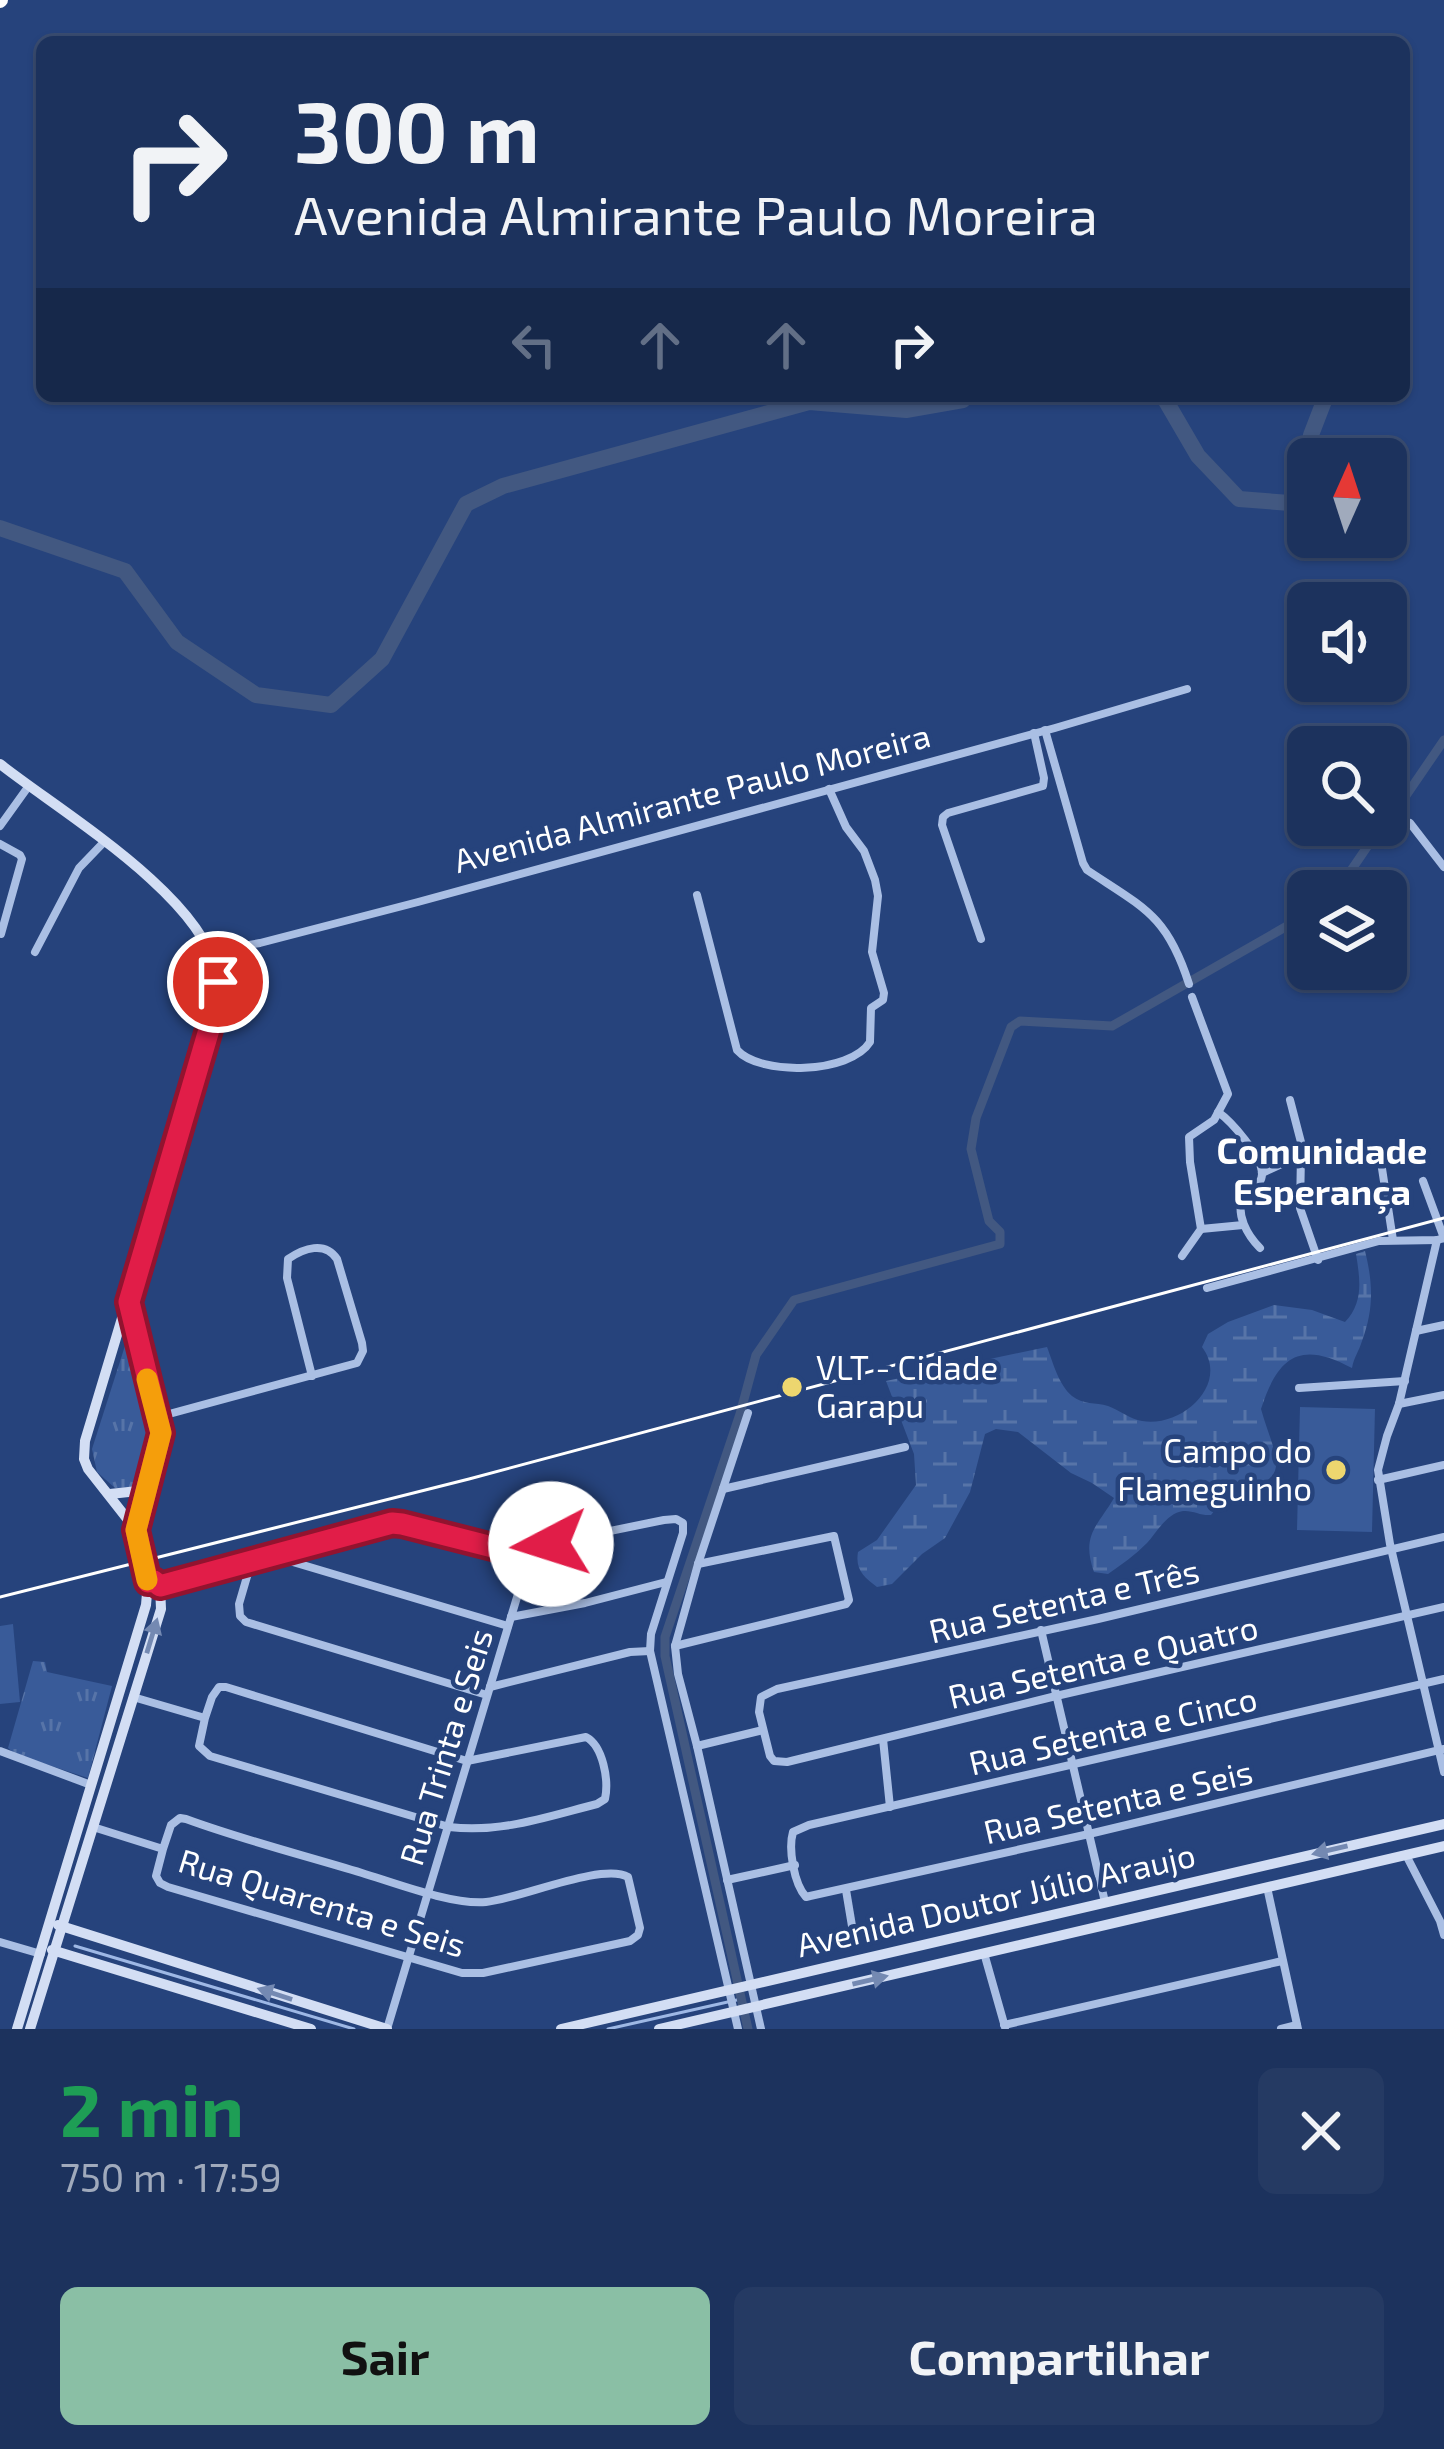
<!DOCTYPE html>
<html lang="pt">
<head>
<meta charset="utf-8">
<style>
	:root { --surface:#1c325d; --page:#253a63; --text:#f1f3f6; --muted:#a0aabc; --line:#3a4d72; --accent:#8abfa5 }
	body { margin:0; font-family:"Exo 2",sans-serif; background:var(--page); color:var(--text); height:100vh; display:flex; flex-direction:column; font-size:45px; white-space:nowrap }
	* { box-sizing:border-box; margin:0 }
	p { font-size:39px; color:var(--muted) }
	.icon { flex:none; width:66px; height:66px; fill:none; stroke:currentColor; stroke-width:2; stroke-linecap:round; stroke-linejoin:round }
	.map { position:relative; height:2029px; overflow:hidden }
	.side { display:flex; flex-direction:column; background:var(--surface); flex:1 }
	.side>* { flex:none }
	.banner { position:absolute; left:36px; top:36px; width:1374px; height:366px; border-radius:18px; box-shadow:0 3px 9px #0004,0 0 0 3px var(--line); background:#1c325d; color:var(--text); overflow:hidden }
	.needle { width:78px; rotate:3deg }
	.tools { position:absolute; left:1287px; top:438px; display:grid; gap:24px }
	.tools a { display:grid; place-items:center; width:120px; height:120px; border-radius:18px; background:var(--surface); box-shadow:0 3px 9px #0004,0 0 0 3px var(--line); font-size:60px }
	.pin { position:absolute; display:grid; place-items:center; width:102px; height:102px; color:#fff; margin:-51px; border:6px solid #fff; border-radius:50%; box-shadow:0 3px 12px #0007 }
	.me { position:absolute; width:132px; margin:-66px; rotate:265deg; stroke-linejoin:round; filter:drop-shadow(0 0 9px #0008) }
	.turn { display:flex; align-items:center; gap:42px; height:252px; padding:0 60px; font-size:54px }
	.turn .icon { width:156px; height:156px; stroke-width:2.5 }
	.turn b { display:block; font-size:84px; line-height:102px }
	.lanes { display:flex; align-items:center; height:114px; padding:0 60px; background:#0003; justify-content:center; gap:60px; direction:ltr }
	.lanes .off { opacity:.35 }
	.round { display:grid; place-items:center; flex:none; width:126px; height:126px; border-radius:18px; background:var(--page) }
	.summary { display:flex; align-items:center; justify-content:space-between; height:204px; padding:0 60px }
	h1 { font-size:72px; font-weight:700; line-height:90px; color:#1e9e55 }
	.action { display:flex; gap:24px; margin-top:auto; padding:24px 60px }
	.action a { flex:1; height:138px; border-radius:18px; background:var(--accent); color:#111; font-size:48px; font-weight:700; line-height:138px; text-align:center }
	.action a+a { background:var(--page); color:var(--text) }
	.map>svg:first-child { display:block }
</style>
</head>
<body>
<div class="map">
<svg width="1444" height="2029" viewBox="0 0 1444 2029">
	<defs>
		<pattern id="grass-tufts" width="24" height="20" patternUnits="userSpaceOnUse" patternTransform="scale(3)"><rect width="24" height="20" fill="#395b99"/><path d="M3 7l-1-3M5 7V3M7 7l1-3M15 17l-1-3M17 17v-4M19 17l1-3" fill="none" stroke="#5774a8"/></pattern>
		<pattern id="wetland-marsh" width="20" height="14" patternUnits="userSpaceOnUse" patternTransform="scale(3)"><rect width="20" height="14" fill="#395b99"/><path d="M1 5h8M5 5V1M11 12h8M15 12V8" fill="none" stroke="#5774a8"/></pattern>
	</defs>
	<rect width="100%" height="100%" fill="#26437c"/>
	<!-- grass -->
	<g fill="url(#grass-tufts)">
		<polygon points="131,1327 159,1438 143,1487 115,1488 97,1472 92,1449"/>
		<polygon points="33,1661 45,1662 47,1672 112,1686 88,1778 15,1754 8,1748"/>
	</g>
	<!-- wetland -->
	<path fill="url(#wetland-marsh)" d="M1365 1251C1373 1283 1374 1309 1362 1341 1359 1351 1354 1357 1352 1368 1300 1340 1278 1356 1261 1409 1274 1457 1299 1482 1229 1492L1211 1515C1201 1516 1193 1510 1183 1511 1167 1513 1157 1532 1147 1543 1135 1555 1121 1565 1108 1574L1094 1572C1081 1535 1097 1527 1114 1498L1092 1483 1071 1473 1018 1432 996 1429 985 1434 970 1492 945 1538 922 1554 892 1584 877 1587C864 1577 855 1570 858 1552L877 1540 916 1485 914 1454 886 1381 1047 1347C1053 1363 1059 1385 1072 1396 1083 1405 1095 1402 1108 1406 1119 1410 1130 1419 1142 1421 1182 1428 1230 1384 1202 1347L1208 1334 1228 1322 1274 1305 1312 1310 1345 1322C1364 1302 1360 1279 1356 1254Z"/>
	<!-- pitch -->
	<g fill="#395b99">
		<polygon points="1300,1407 1375,1409 1372,1532 1297,1530"/>
		<polygon points="13,1624 20,1702 0,1704 0,1626"/>
	</g>
	<g fill="none" stroke-linecap="round" stroke-linejoin="round">
		<!-- stream -->
		<g stroke="#9eb8e5" stroke-width="3">
			<polyline points="75,1946 354,2029"/>
			<polyline points="608,2029 741,1999"/>
		</g>
		<!-- canal -->
		<g stroke="#425881" stroke-width="9">
			<polyline points="1386,820 1403,800 1444,740"/>
			<polyline points="1337,891 1382,825"/>
			<polyline points="748,2029 665,1656 665,1637 740,1414 756,1355 794,1300 1000,1244 1000,1232 989,1221 971,1149 976,1118 1011,1027 1020,1021 1112,1026 1308,914"/>
		</g>
		<!-- river -->
		<g stroke="#425881" stroke-width="16">
			<polyline points="1163,396 1198,456 1239,499 1290,503 1308,484"/>
			<polyline points="1310,459 1311,435 1326,396"/>
			<polyline points="0,528 125,571 177,642 256,695 331,705 382,659 466,504 503,486 809,402 906,410 963,400 966,396"/>
		</g>
		<!-- street -->
		<g stroke="#aabfe4" stroke-width="8">
			<path d="M1045 730 1083 863 1087 870C1144 908 1167 915 1189 984"/>
			<polyline points="1410,823 1444,867"/>
			<polyline points="0,826 28,787"/>
			<polyline points="0,844 20,855 22,859 1,934"/>
			<path d="M697 895 737 1050C760 1076 850 1074 870 1042L871 1008 883 1000 884 993 872 952 878 896 875 880 864 851 846 827 829 789"/>
			<polyline points="981,939 942,825 943,817 948,813 1043,786 1044,778 1034,733"/>
			<polyline points="35,952 79,868 104,842"/>
			<polyline points="209,952 260,943 418,902 1055,728 1187,689"/>
			<path d="M1218 1112C1231 1121 1262 1156 1262 1174 1262 1186 1250 1187 1244 1196 1234 1213 1248 1236 1260 1248"/>
			<polyline points="1301,1155 1300,1208 1318,1260"/>
			<polyline points="1381,1162 1393,1240"/>
			<polyline points="1262,1173 1301,1155 1302,1146 1290,1100"/>
			<polyline points="1423,1181 1444,1238"/>
			<polyline points="1201,1229 1243,1225"/>
			<polyline points="1437,1240 1399,1404 1387,1436 1378,1470 1390,1544 1444,1772"/>
			<polyline points="1182,1256 1201,1229 1190,1162 1189,1137 1214,1120 1228,1094 1192,997"/>
			<polyline points="1207,1288 1379,1241 1437,1240 1444,1238"/>
			<polyline points="1416,1331 1444,1325"/>
			<polyline points="1299,1388 1405,1381"/>
			<polyline points="1399,1404 1444,1395"/>
			<polyline points="748,1413 698,1564 675,1646 678,1674 697,1746 761,2029"/>
			<path d="M158 1417 357 1363 363 1351 362 1343 337 1259C325 1241 304 1248 288 1259L287 1278 312 1376"/>
			<polyline points="1378,1480 1444,1465"/>
			<polyline points="723,1489 905,1447"/>
			<polyline points="1444,1537 1098,1619 777,1689 761,1697 759,1712 770,1756 774,1761 787,1762 1056,1696 1444,1607"/>
			<polyline points="530,1554 551,1543 664,1520 676,1519 683,1523 683,1533 651,1634 650,1651 738,2029"/>
			<polyline points="276,1557 508,1626"/>
			<polyline points="251,1563 239,1604 240,1616 246,1622 487,1695"/>
			<polyline points="160,1586 275,1557 382,1524 402,1524 502,1551 530,1554"/>
			<polyline points="511,1617 585,1603 666,1582"/>
			<polyline points="1041,1630 1105,1902"/>
			<polyline points="675,1646 846,1604 849,1600 834,1536 698,1564"/>
			<path d="M1444 1679 809 1825 793 1832C788 1849 794 1884 806 1897L810 1896 1089 1834 1444 1749"/>
			<polyline points="490,1687 630,1652 650,1651"/>
			<path d="M133 1697 205 1718 212 1697 219 1687H226L467 1761 586 1737C603 1746 609 1780 605 1799L597 1804C546 1817 502 1833 449 1827L210 1756 199 1746 205 1718"/>
			<polyline points="883,1739 890,1807"/>
			<polyline points="697,1746 763,1730"/>
			<polyline points="0,1751 91,1785"/>
			<path d="M93 1827 163 1849 171 1825 180 1818 186 1819C243 1840 303 1855 362 1873 395 1883 452 1905 486 1902 519 1899 603 1862 628 1877L640 1928 638 1935 630 1941 483 1973H462L168 1887 160 1883 156 1876 163 1849"/>
			<polyline points="1406,1855 1440,1921 1444,1935"/>
			<polyline points="727,1880 795,1865"/>
			<polyline points="1267,1887 1298,2029"/>
			<polyline points="846,1890 852,1926"/>
			<polyline points="0,1942 41,1954"/>
			<polyline points="984,1953 1005,2027"/>
			<polyline points="1004,2025 1282,1961"/>
			<polyline points="387,2029 530,1554"/>
			<polyline points="1281,2029 1297,2025"/>
		</g>
		<!-- secondary -->
		<g stroke="#d3def4" stroke-width="10">
			<path d="M0 764C61 812 198 893 216 970 219 985 216 1001 213 1016L85 1441 84 1459 88 1469 136 1530"/>
			<polyline points="110,1494 147,1490"/>
			<polyline points="58,1925 387,2029"/>
			<polyline points="52,1950 311,2029"/>
			<polyline points="17,2029 146,1605 148,1582 136,1530 160,1446 161,1433 130,1306"/>
			<polyline points="30,2029 161,1609 160,1586 154,1581 148,1582"/>
			<polyline points="561,2029 1444,1824"/>
			<polyline points="659,2029 1444,1846"/>
		</g>
		<!-- highway -->
		<polyline stroke="#fff" stroke-width="14" points="0,1 1,0"/>
		<!-- tram -->
		<polyline stroke="#fff" stroke-width="3" points="0,1597 469,1479 1444,1218"/>
	</g>
	<!-- one-way arrows -->
	<defs><path id="oneway-solid" d="M-6-.8H1V-3.2L6.5 0L1 3.2V.8H-6Z" transform="scale(3)"/></defs>
	<g fill="#7489b2">
		<use href="#oneway-solid" transform="translate(152 1636) rotate(-73)"/>
		<use href="#oneway-solid" transform="translate(1330 1850) rotate(167)"/>
		<use href="#oneway-solid" transform="translate(870 1980) rotate(-13)"/>
		<use href="#oneway-solid" transform="translate(275 1994) rotate(-162)"/>
	</g>
	<g fill="none" stroke-linecap="round" stroke-linejoin="round">
		<defs>
			<polyline id="route" points="218,982 213,1016 129,1302 161,1433 136,1530 148,1582 154,1581 160,1586 392,1523 402,1524 516,1553 530,1554 551,1544"/>
		</defs>
		<!-- route casing -->
		<use href="#route" stroke="#92132f" stroke-width="30"/>
		<!-- route -->
		<use href="#route" stroke="#e11d48" stroke-width="21"/>
		<!-- slow -->
		<polyline stroke="#f59e0b" stroke-width="21" points="147,1379 161,1433 136,1530 147,1580"/>
	</g>
	<!-- markers -->
	<g fill="#edd66f" stroke="#26437c" stroke-width="4.5">
		<circle cx="792" cy="1387" r="12"/>
		<circle cx="1336" cy="1470" r="12"/>
	</g>
	<g text-anchor="middle" stroke-width="9" stroke-linejoin="round" paint-order="stroke">
		<!-- street labels -->
		<g font-size="33" fill="#fff" stroke="#26437c">
			<text transform="translate(692 798) rotate(-15)" y="12">Avenida Almirante Paulo Moreira</text>
			<text transform="translate(1064 1601) rotate(-13)" y="12">Rua Setenta e Três</text>
			<text transform="translate(1103 1662) rotate(-13)" y="12">Rua Setenta e Quatro</text>
			<text transform="translate(1113 1731) rotate(-13)" y="12">Rua Setenta e Cinco</text>
			<text transform="translate(446 1747) rotate(-73)" y="12">Rua Trinta e Seis</text>
			<text transform="translate(1118 1802) rotate(-13)" y="12">Rua Setenta e Seis</text>
			<text transform="translate(996 1900) rotate(-13)" y="12">Avenida Doutor Júlio Araujo</text>
			<text transform="translate(322 1903) rotate(17)" y="12">Rua Quarenta e Seis</text>
		</g>
		<!-- poi labels -->
		<g font-size="33" fill="#fff" stroke="#26437c" text-anchor="start">
			<text x="816" y="1380">VLT - Cidade<tspan x="816" dy="38">Garapu</tspan></text>
			<text x="1312" y="1463" text-anchor="end">Campo do<tspan x="1312" dy="38">Flameguinho</tspan></text>
		</g>
		<!-- neighbourhood labels -->
		<g font-size="36" font-weight="bold" fill="#fff" stroke="#26437c">
			<text x="1322" y="1164">Comunidade<tspan x="1322" dy="41">Esperança</tspan></text>
		</g>
	</g>
</svg>
<div class="tools">
<a><svg class="needle" viewBox="-14 -14 28 28"><path d="M0-13l5 13h-10z" fill="#e53935"/><path d="M0 13l5-13h-10z" fill="#a0aabc"/></svg></a>
<a><svg class="icon" aria-label="sound" viewBox="0 0 24 24"><path d="M4 9h4l5-4v14l-5-4H4zM17 9q2 3 0 6"/></svg></a>
<a><svg class="icon" aria-label="search" viewBox="0 0 24 24"><circle cx="10" cy="10" r="6"/><path d="M15 15l6 6"/></svg></a>
<a><svg class="icon" aria-label="layers" viewBox="0 0 24 24"><path d="M12 4l9 5-9 5-9-5zM3 14l9 5 9-5"/></svg></a>
</div>
<div class="pin" style="left:218px;top:982px;background:#d93025"><svg class="icon" aria-label="arrive" viewBox="0 0 24 24"><path d="M6 21V4h12l-3 4 3 4H6"/></svg></div>
<svg class="me" style="left:551px;top:1544px" viewBox="-20 -20 40 40"><circle r="19" fill="#fff"/><path d="M0-13L10 11 0 6-10 11z" fill="#e11d48"/></svg>
<div class="banner">
<div class="turn"><svg class="icon" aria-label="right" viewBox="0 0 24 24"><path d="M7 20v-9h11M14 6l5 5-5 5"/></svg><div><b>300 m</b>Avenida Almirante Paulo Moreira</div></div>
<div class="lanes"><svg class="icon off" aria-label="left" viewBox="0 0 24 24"><path d="M17 20v-9H6M10 6l-5 5 5 5"/></svg><svg class="icon off" aria-label="ahead" viewBox="0 0 24 24"><path d="M12 20V5M6 11l6-6 6 6"/></svg><svg class="icon off" aria-label="ahead" viewBox="0 0 24 24"><path d="M12 20V5M6 11l6-6 6 6"/></svg><svg class="icon" aria-label="right" viewBox="0 0 24 24"><path d="M7 20v-9h11M14 6l5 5-5 5"/></svg></div>
</div>
</div>
<section class="side">
<div class="summary"><div><h1>2 min</h1><p>750 m · 17:59</p></div><a class="round"><svg class="icon" aria-label="close" viewBox="0 0 24 24"><path d="M6 6l12 12M18 6L6 18"/></svg></a></div>
<div class="action"><a>Sair</a><a>Compartilhar</a></div>
</section>
</body>
</html>
